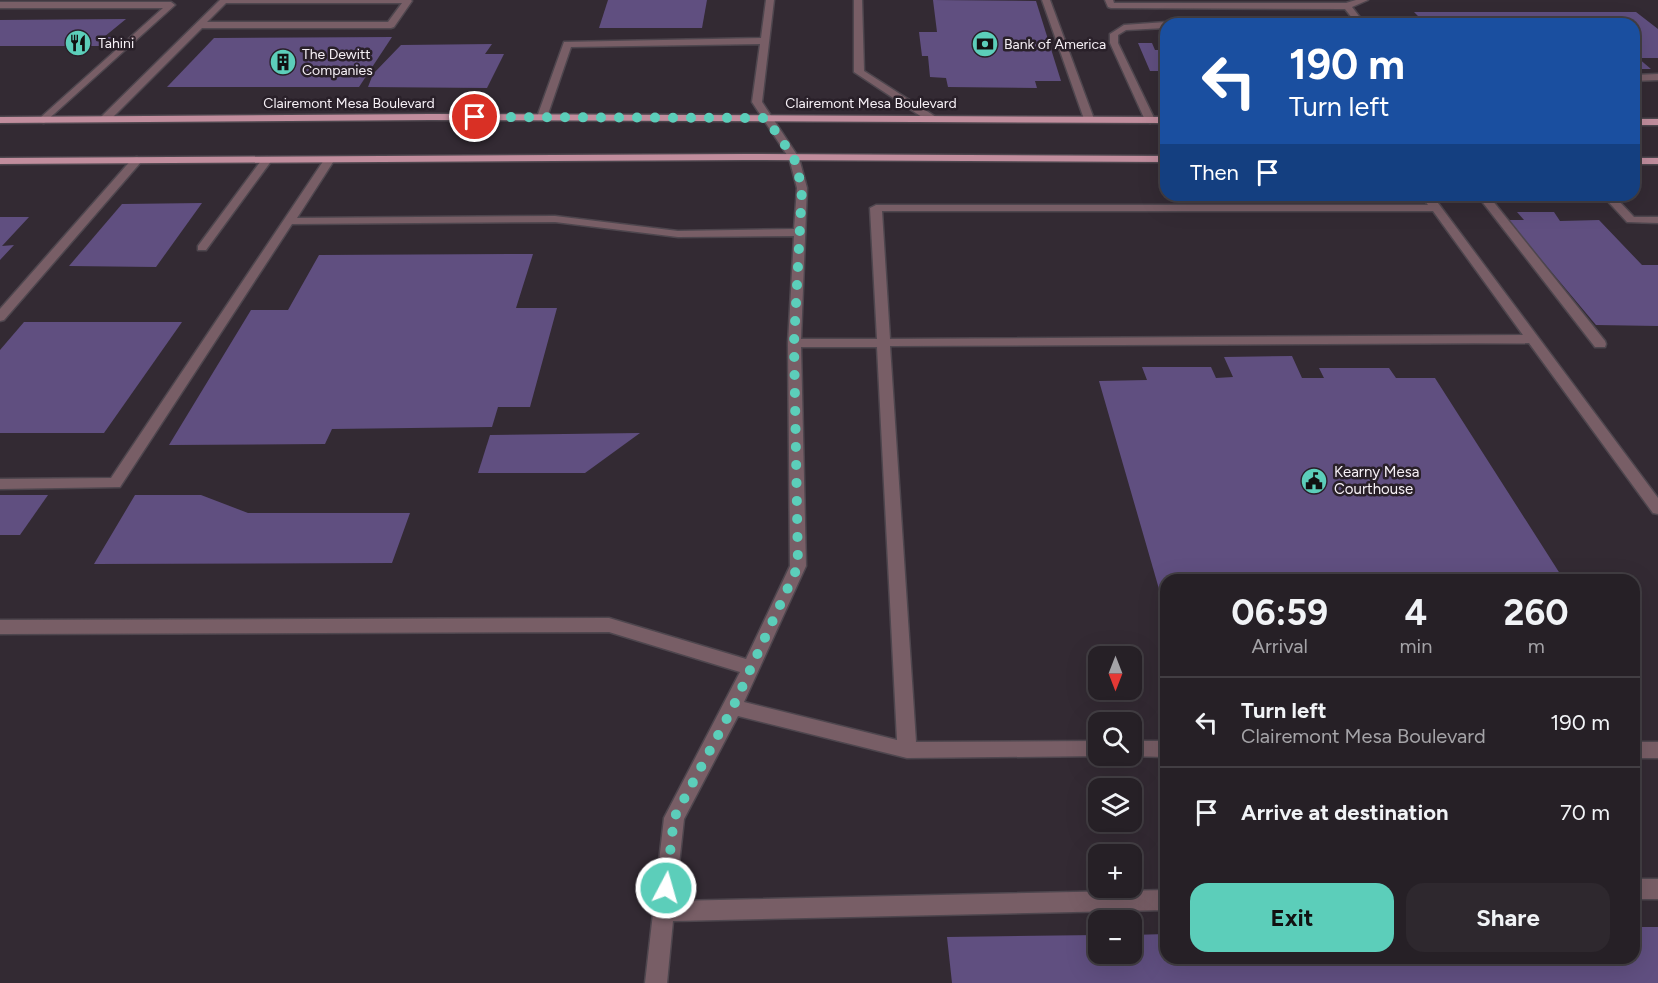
<!DOCTYPE html>
<html lang="en">
<head>
<meta charset="utf-8">
<style>
	:root { --surface:#262026; --page:#2e282e; --text:#f1f3f6; --muted:#a4a3a7; --line:#423e43; --accent:#5cceba }
	body { margin:0; font-family:Figtree,sans-serif; background:var(--page); color:var(--text); height:100vh; display:flex; flex-direction:column; font-size:22px; white-space:nowrap }
	* { box-sizing:border-box; margin:0 }
	p { font-size:20px; color:var(--muted) }
	.icon { flex:none; width:33px; height:33px; fill:none; stroke:currentColor; stroke-width:2; stroke-linecap:round; stroke-linejoin:round }
	.map { position:relative; flex:1; overflow:hidden }
	.sheet { position:absolute; left:1160px; top:574px; width:480px; height:390px; display:flex; flex-direction:column; background:var(--surface); border-radius:18px; box-shadow:0 6px 24px #0002,0 0 0 2px var(--line) }
	.sheet>* { flex:none }
	.guide { position:absolute; left:1160px; top:18px; width:480px; height:183px; border-radius:18px; box-shadow:0 6px 24px #0002,0 0 0 2px var(--line); background:#1a4fa0; color:#fff; overflow:hidden }
	.needle { width:39px; rotate:180deg }
	.tools { position:absolute; left:1088px; top:646px; display:grid; gap:12px }
	.tools a { display:grid; place-items:center; width:54px; height:54px; border-radius:12px; background:var(--surface); box-shadow:0 6px 24px #0002,0 0 0 2px var(--line); font-size:30px }
	.pin { position:absolute; display:grid; place-items:center; width:51px; height:51px; color:#fff; margin:-26px; border:3px solid #fff; border-radius:50%; box-shadow:0 2px 6px #0007 }
	.me { position:absolute; width:66px; margin:-33px; rotate:6deg; stroke-linejoin:round; filter:drop-shadow(0 0 4px #0008) }
	.turn { display:flex; align-items:center; gap:21px; height:126px; padding:0 30px; font-size:27px }
	.turn .icon { width:78px; height:78px; stroke-width:2.5 }
	.turn b { display:block; font-size:42px; line-height:51px }
	.then { display:flex; align-items:center; height:57px; padding:0 30px; background:#0003; gap:12px; font-size:22px }
	.eta { display:flex; justify-content:space-evenly; align-items:center; height:102px; text-align:center }
	.eta b { font-size:36px; font-weight:700; line-height:42px }
	.button { display:flex; gap:12px; margin-top:auto; padding:12px 30px }
	.button a { flex:1; height:69px; border-radius:18px; background:var(--accent); color:#111; font-size:24px; font-weight:700; line-height:69px; text-align:center }
	.button a+a { background:var(--page); color:var(--text) }
	ul { padding:0; list-style:none }
	li { display:flex; align-items:center; gap:18px; height:90px; padding:0 30px; border-top:2px solid var(--line) }
	li div { flex:1 }
	li b { display:block; font-size:22px }
	li em { font-style:normal }
	.map>svg:first-child { display:block }
</style>
</head>
<body>
<div class="map">
<svg width="1658" height="983" viewBox="0 0 1658 983">
	<rect width="100%" height="100%" fill="#332a33"/>
	<!-- building -->
	<g fill="#604f80">
		<polygon points="608,0 707,0 702,28 599,28"/>
		<polygon points="933,0 1036,1 1061,81 1035,81 1037,88 948,87 946,78 930,77 928,56 922,56 919,32 937,32"/>
		<polygon points="1414,12 1636,12 1658,29 1658,58 1638,58 1651,69 1634,69 1634,24 1426,24"/>
		<polygon points="126,19 104,37 113,37 100,46 0,46 0,20"/>
		<polygon points="392,37 359,87 167,87 214,38"/>
		<polygon points="1138,43 1152,43 1155,50 1166,50 1166,84 1159,71 1150,71"/>
		<polygon points="492,44 485,54 504,54 487,88 368,87 373,74 401,45"/>
		<polygon points="202,203 156,267 69,266 122,204"/>
		<polygon points="1517,212 1554,212 1560,221 1599,220 1642,265 1658,265 1658,326 1596,325 1508,220 1524,220"/>
		<polygon points="0,217 29,217 2,246 14,245 0,260"/>
		<polygon points="533,254 516,308 557,308 530,407 498,407 492,427 332,429 325,444 169,445 251,310 288,310 319,255"/>
		<polygon points="24,322 182,322 104,433 0,433 0,350"/>
		<polygon points="1292,356 1302,378 1324,378 1319,368 1389,368 1396,378 1435,378 1564,580 1166,580 1166,589 1159,589 1099,381 1147,380 1142,367 1211,367 1216,378 1233,377 1224,357"/>
		<polygon points="640,433 585,473 478,473 490,435"/>
		<polygon points="0,495 48,495 20,535 0,535"/>
		<polygon points="135,495 201,495 248,513 410,513 392,563 94,564"/>
		<polygon points="1634,927 1658,927 1658,983 952,983 947,937 1098,935 1098,954 1131,954 1131,935 1166,934 1166,958 1634,958"/>
	</g>
	<g fill="none" stroke-linecap="round" stroke-linejoin="round">
		<defs>
			<g id="minor">
				<path d="M220 0H411L412 1 394 27 391 28H202L109 121H101V117ZM226 3H402L388 22H207Z"/>
				<path d="M766 0H774L762 102 799 158 807 188 801 339H877L870 208 876 205H1428L1421 195H1432L1658 498V514L1653 513 1529 343 890 346 916 742 1098 741V756H1101L907 758 738 716 684 819 675 901 1166 890V910L673 921 667 983H645L664 818 740 672 609 632 0 634V620L609 618 746 659 790 566 788 343 794 236 678 237 555 222 292 224 120 487 0 489V479L111 478 326 157 335 159 297 218 555 216 678 231 794 229 797 188 789 158 752 102 760 44 571 47 547 117 542 120 537 117 564 42 761 38ZM882 211H1433L1523 335 890 339ZM801 347H877L897 740 744 702 806 566Z"/>
				<polygon points="854,0 862,0 864,71 936,117 936,121 928,121 854,72"/>
				<polygon points="1042,0 1050,0 1094,119 1093,121 1084,119"/>
				<polygon points="1105,0 1113,0 1114,3 1346,3 1356,0 1368,0 1352,7 1365,24 1357,24 1345,9 1111,8 1108,7"/>
				<polygon points="0,2 171,2 175,5 44,123 40,122 40,118 163,8 0,8"/>
				<polygon points="1166,22 1170,24 1166,24 1166,28 1126,30 1118,35 1118,43 1155,120 1150,123 1145,120 1110,43 1110,34 1124,25"/>
				<polygon points="1658,74 1658,80 1634,81 1634,75"/>
				<polygon points="137,157 142,160 141,162 4,320 0,321 0,309 133,158"/>
				<polygon points="267,157 272,160 206,250 198,250 198,246 263,158"/>
				<polygon points="1477,195 1488,195 1605,341 1606,344 1605,347 1595,347"/>
				<polygon points="1602,195 1613,195 1634,217 1658,217 1658,223 1627,222"/>
				<polygon points="1131,741 1166,741 1166,757 1128,756 1131,756"/>
				<rect x="1634" y="742" width="24" height="16"/>
				<rect x="1634" y="879" width="24" height="20"/>
			</g>
			<g id="major">
				<polygon points="430,114 1166,117 1166,123 430,120 0,123 0,117"/>
				<rect x="1634" y="119" width="24" height="6"/>
				<polygon points="743,154 1166,156 1166,162 743,160 0,164 0,158"/>
				<rect x="1634" y="158" width="24" height="6"/>
			</g>
		</defs>
		<!-- minor casing -->
		<use href="#minor" stroke="#4e464e" stroke-width="3"/>
		<!-- major casing -->
		<use href="#major" stroke="#4e464e" stroke-width="3"/>
		<!-- minor -->
		<use href="#minor" fill="#785e66" fill-rule="evenodd"/>
		<!-- major -->
		<use href="#major" fill="#c18d9d" fill-rule="evenodd"/>
	</g>
	<g fill="none" stroke-linecap="round" stroke-linejoin="round">
		<!-- route -->
		<polyline stroke="#5cceba" stroke-width="10" stroke-dasharray="0 18" points="475,117 766,118 794,158 802,188 794,343 798,566 733,707 674,818 666,888"/>
	</g>
	<!-- icons -->
	<defs>
		<symbol id="restaurant-disc" viewBox="-11 -11 22 22"><circle r="9.5" fill="#5cceba" stroke="#292029"/><path d="M-5-6h1v4h1v-4h1v4h1v-4h1v5L-1.5 .5V6h-2V.5L-5-1ZM5-6V6H3V1.5H1.5Q1.5-4 5-6Z" fill="#111"/></symbol>
		<symbol id="bank-disc" viewBox="-11 -11 22 22"><circle r="9.5" fill="#5cceba" stroke="#292029"/><path d="M-6-4H6V4H-6ZM0-2.3a2.3 2.3 0 1 0 0 4.6a2.3 2.3 0 1 0 0-4.6Z" fill="#111"/></symbol>
		<symbol id="building-disc" viewBox="-11 -11 22 22"><circle r="9.5" fill="#5cceba" stroke="#292029"/><path d="M-4-6H4V6H1V3H-1V6H-4ZM-2.5-4.3h1.7v1.8h-1.7ZM.8-4.3h1.7v1.8H.8ZM-2.5-1h1.7V.8h-1.7ZM.8-1h1.7V.8H.8Z" fill="#111"/></symbol>
		<symbol id="civic-disc" viewBox="-11 -11 22 22"><circle r="9.5" fill="#5cceba" stroke="#292029"/><path d="M-.6-6.5H3V-4.5H.6V-3L4-1V1h2V6H-6V1h2V-1L-.6-3ZM-1.2 2.5V6h2.4V2.5Z" fill="#111"/></symbol>
	</defs>
	<g fill-rule="evenodd">
		<use href="#restaurant-disc" x="63" y="28" width="30" height="30"/>
		<use href="#bank-disc" x="970" y="29" width="30" height="30"/>
		<use href="#building-disc" x="268" y="47" width="30" height="30"/>
		<use href="#civic-disc" x="1299" y="466" width="30" height="30"/>
	</g>
	<g text-anchor="middle" stroke-width="5" stroke-linejoin="round" paint-order="stroke">
		<!-- far-poi labels -->
		<g font-size="14" fill="#f6f0f6" stroke="#292029" text-anchor="start">
			<text x="98" y="48">Tahini</text>
			<text x="1004" y="49">Bank of America</text>
			<text x="302" y="59">The Dewitt<tspan x="302" dy="16">Companies</tspan></text>
		</g>
		<!-- far-street labels -->
		<g font-size="14" fill="#f6f0f6" stroke="#292029">
			<text x="349" y="108">Clairemont Mesa Boulevard</text>
			<text x="871" y="108">Clairemont Mesa Boulevard</text>
		</g>
		<!-- poi labels -->
		<g font-size="15" fill="#f6f0f6" stroke="#292029" text-anchor="start">
			<text x="1334" y="477">Kearny Mesa<tspan x="1334" dy="17">Courthouse</tspan></text>
		</g>
	</g>
</svg>
<div class="tools">
<a><svg class="needle" viewBox="-14 -14 28 28"><path d="M0-13l5 13h-10z" fill="#e53935"/><path d="M0 13l5-13h-10z" fill="#a4a3a7"/></svg></a>
<a><svg class="icon" aria-label="search" viewBox="0 0 24 24"><circle cx="10" cy="10" r="6"/><path d="M15 15l6 6"/></svg></a>
<a><svg class="icon" aria-label="layers" viewBox="0 0 24 24"><path d="M12 4l9 5-9 5-9-5zM3 14l9 5 9-5"/></svg></a>
<a>+</a>
<a>−</a>
</div>
<div class="pin" style="left:475px;top:117px;background:#d93025"><svg class="icon" aria-label="arrive" viewBox="0 0 24 24"><path d="M6 21V4h12l-3 4 3 4H6"/></svg></div>
<svg class="me" style="left:666px;top:888px" viewBox="-20 -20 40 40"><circle r="17" fill="#5cceba" stroke="#fff" stroke-width="3"/><path d="M0-11L8 9 0 5-8 9z" fill="#fff"/></svg>
<div class="guide">
<div class="turn"><svg class="icon" aria-label="left" viewBox="0 0 24 24"><path d="M17 20v-9H6M10 6l-5 5 5 5"/></svg><div><b>190 m</b>Turn left</div></div>
<div class="then">Then<svg class="icon" aria-label="arrive" viewBox="0 0 24 24"><path d="M6 21V4h12l-3 4 3 4H6"/></svg></div>
</div>
<section class="sheet">
<div class="eta">
<div><b>06:59</b><p>Arrival</p></div>
<div><b>4</b><p>min</p></div>
<div><b>260</b><p>m</p></div>
</div>
<ul>
<li><svg class="icon" aria-label="left" viewBox="0 0 24 24"><path d="M17 20v-9H6M10 6l-5 5 5 5"/></svg><div><b>Turn left</b><p>Clairemont Mesa Boulevard</p></div><em>190 m</em></li>
<li><svg class="icon" aria-label="arrive" viewBox="0 0 24 24"><path d="M6 21V4h12l-3 4 3 4H6"/></svg><div><b>Arrive at destination</b></div><em>70 m</em></li>
</ul>
<div class="button"><a>Exit</a><a>Share</a></div>
</section>
</div>
</body>
</html>
